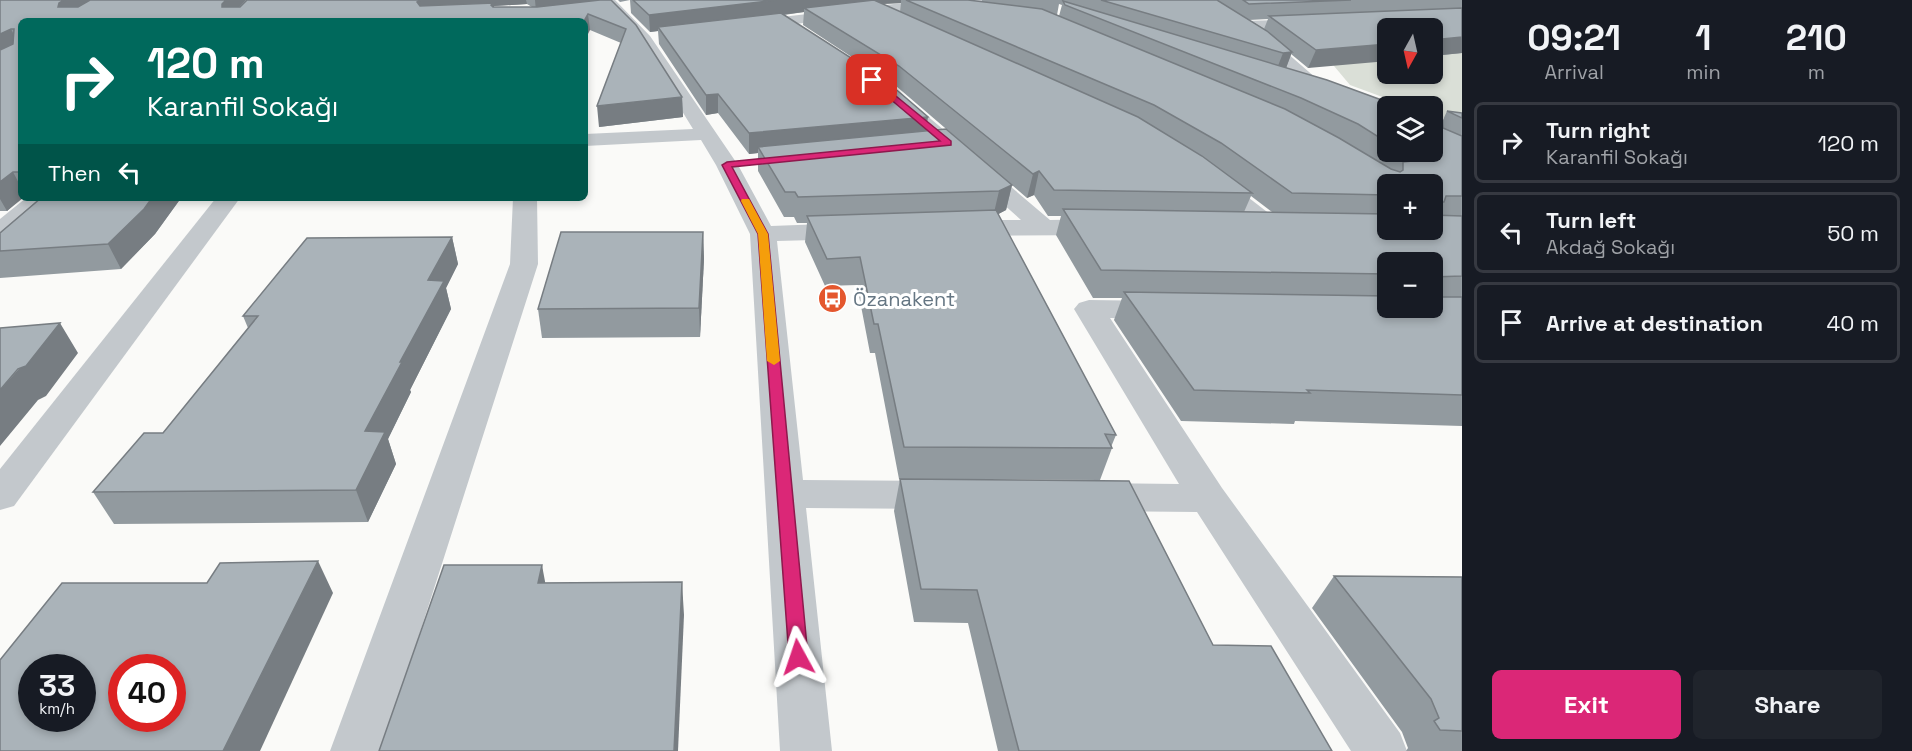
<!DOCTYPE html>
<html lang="en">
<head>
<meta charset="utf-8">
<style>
	:root { --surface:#171b24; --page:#20242c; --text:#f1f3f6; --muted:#9ea1a6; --line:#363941; --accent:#db2777 }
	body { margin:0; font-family:"Space Grotesk",sans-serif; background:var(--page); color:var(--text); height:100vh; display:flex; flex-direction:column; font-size:22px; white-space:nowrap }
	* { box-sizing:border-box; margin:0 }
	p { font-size:20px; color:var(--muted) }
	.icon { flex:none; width:33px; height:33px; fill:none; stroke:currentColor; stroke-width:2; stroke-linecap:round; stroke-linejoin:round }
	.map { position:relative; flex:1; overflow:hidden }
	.details { display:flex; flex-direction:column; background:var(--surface); width:450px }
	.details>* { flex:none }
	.top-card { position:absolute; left:18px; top:18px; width:570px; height:183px; border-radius:9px; box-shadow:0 3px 9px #0003; background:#00695c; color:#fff; overflow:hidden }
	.needle { width:39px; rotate:188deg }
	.tools { position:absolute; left:1377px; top:18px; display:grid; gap:12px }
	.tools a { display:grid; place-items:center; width:66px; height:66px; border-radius:9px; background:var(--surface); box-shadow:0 3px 9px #0003; font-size:30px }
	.speed { position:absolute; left:18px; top:654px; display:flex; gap:12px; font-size:30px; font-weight:700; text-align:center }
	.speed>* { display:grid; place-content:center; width:78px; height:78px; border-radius:50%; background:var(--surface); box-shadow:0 3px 9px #0003; line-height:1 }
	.speed small { font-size:15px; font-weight:400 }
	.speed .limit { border:9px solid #d22; background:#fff; color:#111 }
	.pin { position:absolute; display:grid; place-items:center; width:51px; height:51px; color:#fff; margin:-26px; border-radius:12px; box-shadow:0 3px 9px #0006 }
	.me { position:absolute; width:66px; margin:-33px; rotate:355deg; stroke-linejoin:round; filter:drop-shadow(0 0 4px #0008) }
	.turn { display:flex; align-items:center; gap:21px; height:126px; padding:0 30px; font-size:27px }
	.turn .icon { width:78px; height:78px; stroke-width:2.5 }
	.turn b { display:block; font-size:42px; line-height:51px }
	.then { display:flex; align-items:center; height:57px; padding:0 30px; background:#0003; gap:12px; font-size:22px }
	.eta { display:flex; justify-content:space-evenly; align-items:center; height:102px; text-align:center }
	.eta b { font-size:36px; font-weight:800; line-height:42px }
	.primary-button { display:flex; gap:12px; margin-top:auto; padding:12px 30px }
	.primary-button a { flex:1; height:69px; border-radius:9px; background:var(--accent); color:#fff; font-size:24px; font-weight:800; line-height:69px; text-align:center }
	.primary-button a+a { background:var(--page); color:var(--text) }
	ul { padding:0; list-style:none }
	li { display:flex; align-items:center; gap:18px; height:81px; margin:0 12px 9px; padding:0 18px; border:3px solid var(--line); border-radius:9px }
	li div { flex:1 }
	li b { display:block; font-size:22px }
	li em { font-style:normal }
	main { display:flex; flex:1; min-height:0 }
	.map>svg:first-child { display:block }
</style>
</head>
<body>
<main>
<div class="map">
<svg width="1462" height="751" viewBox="0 0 1462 751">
	<rect width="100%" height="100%" fill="#fafaf8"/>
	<!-- green -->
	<polygon fill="#dadfd7" points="1462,47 1462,121 1433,116 1432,106 1407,106 1350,85 1329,60 1387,54 1388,74 1432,74 1433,50"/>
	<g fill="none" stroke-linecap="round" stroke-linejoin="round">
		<!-- minor -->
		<g fill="#c3c8cc" fill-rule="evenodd">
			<polygon points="601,0 615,0 650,36 738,165 771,226 851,223 860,226 864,231 860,236 851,239 777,241 803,480 942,481 956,485 962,495 956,505 942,509 806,508 832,751 780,751 750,234 716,165 701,140 585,146 585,134 693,129 639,41"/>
			<polygon points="989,0 982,4 748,29 741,25 748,21 920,1"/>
			<polygon points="1193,0 1209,0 1243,21 1315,19 1317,22 1310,26 1256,29 1272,40 1331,91 1334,95 1331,99 1319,99 1262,46"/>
			<polygon points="893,91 899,92 1050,220 1103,219 1112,222 1116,227 1112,232 1103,235 960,236 951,233 947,228 951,223 960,220 1021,220 887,100 884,96 887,92"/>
			<polygon points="1210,172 1218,174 1284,225 1288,230 1284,235 1275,238 1266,235 1202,184 1199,179 1202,174"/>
			<polygon points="26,198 53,198 9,236 0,239 0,219"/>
			<polygon points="216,198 240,198 14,506 0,510 0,469"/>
			<polygon points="513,198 537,198 538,264 382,751 330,751 510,264"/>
			<polygon points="1089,300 1163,301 1173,304 1178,310 1173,316 1163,319 1110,318 1222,488 1400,733 1407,751 1351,751 1197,512 1092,511 1078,507 1072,497 1078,487 1092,483 1179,484 1074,309 1079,303"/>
		</g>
	</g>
	<!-- wall -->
	<g fill="#929a9f" fill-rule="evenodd">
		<path d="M0 0H246L240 7 247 0H611L682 97 683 117 599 127 621 43 590 30 21 21V198L7 211H0ZM527 4 532 7H494V6Z"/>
		<path d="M618 0H968L982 2V0H1462V53L1432 56V28L1308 68 1291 54 1286 68 1398 106H1425H1388V152H1432L1443 120 1447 111 1462 113V426L1295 421 1294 424 1181 421 1114 320 1122 298H1093L1056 235 1061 216H1048L1034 195 1027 198 1012 185 1006 210 998 214 1116 435 1111 447 1112 448 1100 480 899 479 875 353H870L857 285 825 286 805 242 807 223H797L794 217H784L758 171V153L749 154 718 113 706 115 659 44 658 31 650 32 631 13 630 0 620 2ZM901 3 900 12 882 4ZM1059 4 1062 5 1059 16 1057 15ZM804 12 803 25 896 86 993 169 926 131 784 15ZM1268 19 1264 29 1249 20ZM1388 184H1432V230H1388ZM1251 196 1272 212H1244ZM1388 262H1432V308H1388Z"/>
		<polygon points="39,198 181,198 155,234 121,269 0,278 0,233 39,199"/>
		<polygon points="703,232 704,259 700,337 542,338 538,309"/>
		<polygon points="452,237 458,264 446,288 451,309 410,390 411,392 388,439 396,464 368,522 114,524 93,492 163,433 248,328 243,316"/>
		<polygon points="900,479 1213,645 1332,751 998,751 968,623 914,622 894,511"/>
		<polygon points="1334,576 1462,577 1462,751 1406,751 1408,748 1402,732 1312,608"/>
	</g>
	<!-- shaded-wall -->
	<g fill="#777d82">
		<polygon points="64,0 97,0 66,19 58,7 59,3"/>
		<polygon points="226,0 246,0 227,19 222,7 222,4"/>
		<polygon points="421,0 526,0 527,4 494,6 496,18 421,17 417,2"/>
		<polygon points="535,0 601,0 536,11"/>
		<polygon points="776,0 901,0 901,3 804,8 804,12 660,30 658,27 658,31 650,32 649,15"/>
		<polygon points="588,14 590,30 585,40 584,21"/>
		<polygon points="11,29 20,46 0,56 0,34"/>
		<polygon points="1462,37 1462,53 1432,56 1432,40"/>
		<polygon points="1388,44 1388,61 1308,68 1316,50"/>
		<polygon points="1292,52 1285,71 1276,71 1283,53"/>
		<polygon points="718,94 718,113 706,115 706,95"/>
		<polygon points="682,97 683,117 599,127 597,106"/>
		<polygon points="928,117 925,137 758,147 758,153 749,154 749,133"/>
		<polygon points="1039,171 1034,195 1027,198 1033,174"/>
		<polygon points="13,172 21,187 21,198 23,198 7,211 0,199 0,182"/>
		<polygon points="1012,185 1006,210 993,217 999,191"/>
		<polygon points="152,198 181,198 155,234 121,269 108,244"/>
		<polygon points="703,232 704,259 700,337 699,308"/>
		<polygon points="452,237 458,264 446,288 451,309 410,390 411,392 388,439 396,464 368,522 356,490 365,431 400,362 428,280"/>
		<polygon points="60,323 78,353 46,396 38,400 0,446 0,390"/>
		<polygon points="318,561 333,593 260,751 223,751"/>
		<polygon points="542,565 548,598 538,583"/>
		<polygon points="682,582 684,615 678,751 674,751"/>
	</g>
	<!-- building -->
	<g fill="#aab3b9" stroke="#777d82" stroke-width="1.5" fill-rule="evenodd">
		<polygon points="0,0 64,0 59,3 58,7 78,7 90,0 226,0 222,4 222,7 240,7 247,0 421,0 417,2 420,6 494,3 491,5 493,7 537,7 600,0 611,0 636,25 682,97 597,106 626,29 588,14 584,21 21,21 21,172 13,172 0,182 0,50 13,44 14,29 11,29 0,34"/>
		<polygon points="633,0 776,0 649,15"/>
		<polygon points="874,0 1138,117 1202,156 1252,193 1054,190 1039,171 1033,174 899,66 804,8"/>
		<polygon points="906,0 968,0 1042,9 1285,109 1339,138 1391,169 1400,172 1403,170 1403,162 1412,161 1412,158 1401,152 1432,152 1432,108 1442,111 1443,128 1462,136 1462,196 1446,196 1444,202 1432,202 1432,184 1388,184 1388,195 1292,193 1221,143 1154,105"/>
		<polygon points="1101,0 1217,0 1267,31 1292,52 1283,53"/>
		<polygon points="1243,0 1351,0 1249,4"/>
		<polygon points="1063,1 1327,80 1398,106 1401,101 1425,106 1388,106 1388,143 1358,124 1301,98 1065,5"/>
		<polygon points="1462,8 1462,37 1432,40 1432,28 1388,28 1388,44 1316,50 1269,16"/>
		<polygon points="781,13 884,79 928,117 749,133 718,94 706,95 658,27"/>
		<polygon points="1447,111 1462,113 1462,118"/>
		<polygon points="946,129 1012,185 999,191 798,197 795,192 785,192 758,147"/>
		<polygon points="41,198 152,198 144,209 108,244 0,251 0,233"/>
		<polygon points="1063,209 1388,214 1388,230 1432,230 1432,215 1462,216 1462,276 1432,277 1432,262 1388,262 1388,274 1101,270"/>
		<polygon points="996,210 1116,435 1105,434 1112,448 904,447 878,324 874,324 860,257 827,259 807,216"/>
		<polygon points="561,232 703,232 699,308 538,309"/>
		<polygon points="452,237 428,280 444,281 400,362 402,362 365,431 385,432 356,490 93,492 144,433 163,433 258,316 243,316 307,238"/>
		<polygon points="1124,292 1388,296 1388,308 1432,308 1432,297 1462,297 1462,395 1307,390 1310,393 1194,390"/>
		<polygon points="60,323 26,366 18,369 0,390 0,328"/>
		<polygon points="900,479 1129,481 1213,645 1271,646 1332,751 1019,751 977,590 921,589"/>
		<path d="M318 561 223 751H0V660L62 583H207L220 563ZM32 668H82V718H32ZM122 668H172V718H122Z"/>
		<polygon points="444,565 542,565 538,583 682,582 674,751 379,751"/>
		<polygon points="1334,576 1462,577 1462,731 1440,730 1434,721 1439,718 1431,699"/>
	</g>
	<!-- route -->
	<polygon fill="#db2777" stroke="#8e194d" stroke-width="1.5" points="870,79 875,79 951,141 951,145 732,167 768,234 808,657 805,664 798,666 791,664 789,657 758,234 722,165 727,162 940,141 870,82"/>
	<!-- slow -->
	<polygon fill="#f59e0b" points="742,199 749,199 768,234 780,361 774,365 767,361 758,234 741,201"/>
	<!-- icons -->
	<defs>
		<symbol id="bus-disc" viewBox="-11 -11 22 22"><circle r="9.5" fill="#e4572e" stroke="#fff"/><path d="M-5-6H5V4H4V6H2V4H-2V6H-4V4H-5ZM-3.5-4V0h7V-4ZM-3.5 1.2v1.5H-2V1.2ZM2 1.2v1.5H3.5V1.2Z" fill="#fff"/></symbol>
	</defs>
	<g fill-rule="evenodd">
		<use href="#bus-disc" x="816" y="282" width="33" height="33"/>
	</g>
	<g text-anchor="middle" stroke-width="6" stroke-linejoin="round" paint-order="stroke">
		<!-- poi labels -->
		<g font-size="20" fill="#657683" stroke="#fff" text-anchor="start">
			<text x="853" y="306">Özanakent</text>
		</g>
	</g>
</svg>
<div class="tools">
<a><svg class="needle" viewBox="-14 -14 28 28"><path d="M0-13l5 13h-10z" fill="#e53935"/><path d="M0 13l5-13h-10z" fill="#9ea1a6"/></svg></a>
<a><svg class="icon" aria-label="layers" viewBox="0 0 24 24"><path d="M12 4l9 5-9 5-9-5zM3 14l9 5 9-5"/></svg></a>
<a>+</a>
<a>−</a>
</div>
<div class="speed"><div>33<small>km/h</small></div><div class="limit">40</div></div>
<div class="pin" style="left:872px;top:80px;background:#d93025"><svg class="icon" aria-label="arrive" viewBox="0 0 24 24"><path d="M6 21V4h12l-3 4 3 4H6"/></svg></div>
<svg class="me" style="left:798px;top:657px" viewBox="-20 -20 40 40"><path d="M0-17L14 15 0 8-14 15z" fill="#db2777" stroke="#fff" stroke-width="4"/></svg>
<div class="top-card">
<div class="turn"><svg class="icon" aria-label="right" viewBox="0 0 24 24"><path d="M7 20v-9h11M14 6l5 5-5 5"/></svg><div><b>120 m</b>Karanfil Sokağı</div></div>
<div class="then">Then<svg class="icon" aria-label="left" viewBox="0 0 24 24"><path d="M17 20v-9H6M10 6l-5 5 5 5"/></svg></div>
</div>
</div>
<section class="details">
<div class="eta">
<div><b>09:21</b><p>Arrival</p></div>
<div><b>1</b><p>min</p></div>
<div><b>210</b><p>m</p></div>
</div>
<ul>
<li><svg class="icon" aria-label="right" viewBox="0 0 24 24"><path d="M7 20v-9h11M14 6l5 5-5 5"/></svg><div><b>Turn right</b><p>Karanfil Sokağı</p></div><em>120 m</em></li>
<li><svg class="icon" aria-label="left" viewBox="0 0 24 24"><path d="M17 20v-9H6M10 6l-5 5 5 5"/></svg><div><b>Turn left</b><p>Akdağ Sokağı</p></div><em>50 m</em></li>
<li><svg class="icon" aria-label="arrive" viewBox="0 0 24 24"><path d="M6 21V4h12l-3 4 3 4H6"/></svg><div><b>Arrive at destination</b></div><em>40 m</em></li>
</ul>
<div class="primary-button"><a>Exit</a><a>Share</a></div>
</section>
</main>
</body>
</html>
